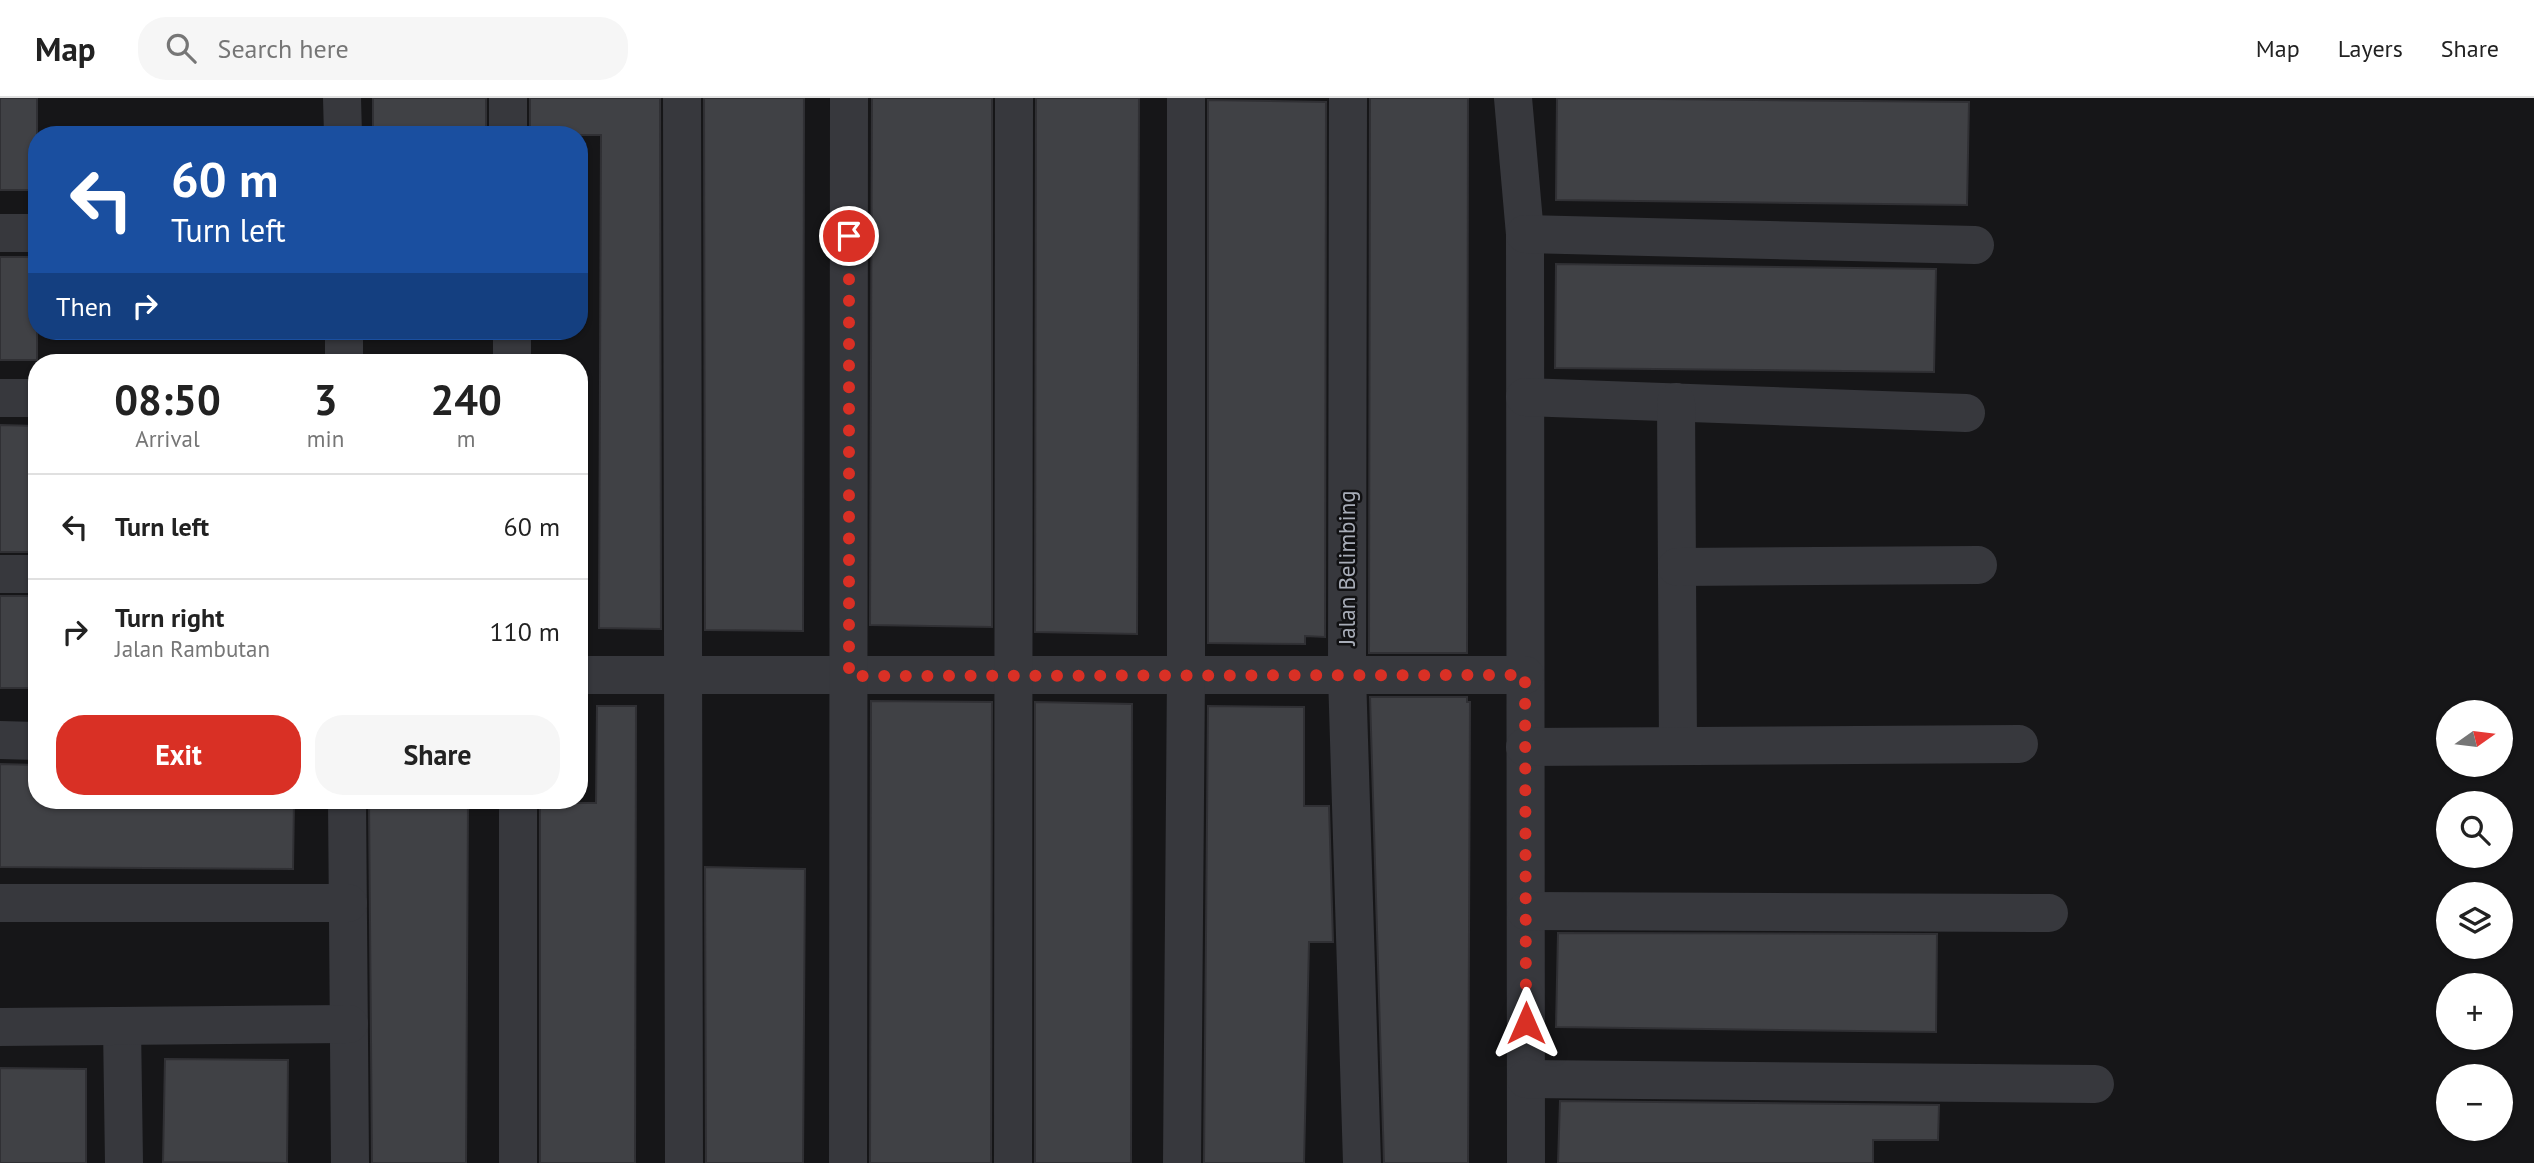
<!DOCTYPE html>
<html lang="en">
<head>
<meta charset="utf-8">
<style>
	:root { --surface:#fff; --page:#f6f6f6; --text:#222; --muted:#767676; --line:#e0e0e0; --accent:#d93025 }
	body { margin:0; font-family:"PT Sans",sans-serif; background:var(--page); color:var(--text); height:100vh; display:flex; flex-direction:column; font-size:26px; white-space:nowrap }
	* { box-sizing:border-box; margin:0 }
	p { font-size:23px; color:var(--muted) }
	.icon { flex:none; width:38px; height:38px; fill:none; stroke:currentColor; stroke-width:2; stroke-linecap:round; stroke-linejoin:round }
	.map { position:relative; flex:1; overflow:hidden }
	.sheet { position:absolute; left:28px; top:256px; width:560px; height:455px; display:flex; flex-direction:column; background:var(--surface); border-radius:28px; box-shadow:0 2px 5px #0004 }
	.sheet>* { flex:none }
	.hud { position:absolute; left:28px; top:28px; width:560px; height:214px; border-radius:28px; box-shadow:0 2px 5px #0004; background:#1a4fa0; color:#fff; overflow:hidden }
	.needle { width:46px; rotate:76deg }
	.fabs { position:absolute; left:2436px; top:602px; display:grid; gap:14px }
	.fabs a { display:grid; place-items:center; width:77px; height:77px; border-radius:50%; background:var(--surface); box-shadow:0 2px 5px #0004; font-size:35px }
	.pin { position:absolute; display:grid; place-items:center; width:60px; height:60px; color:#fff; margin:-30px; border:4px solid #fff; border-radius:50%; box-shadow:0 2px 7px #0007 }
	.me { position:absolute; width:77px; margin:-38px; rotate:0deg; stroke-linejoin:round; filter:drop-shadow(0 0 5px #0008) }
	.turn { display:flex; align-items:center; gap:24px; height:147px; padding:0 28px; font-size:32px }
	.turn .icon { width:91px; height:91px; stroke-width:2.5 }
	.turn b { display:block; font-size:49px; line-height:60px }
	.then { display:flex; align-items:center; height:66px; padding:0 28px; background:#0003; gap:14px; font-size:26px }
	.eta { display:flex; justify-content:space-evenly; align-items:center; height:119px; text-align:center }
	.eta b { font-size:42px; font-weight:700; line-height:49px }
	.button { display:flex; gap:14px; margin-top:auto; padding:14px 28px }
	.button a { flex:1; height:80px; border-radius:28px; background:var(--accent); color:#fff; font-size:28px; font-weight:700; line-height:80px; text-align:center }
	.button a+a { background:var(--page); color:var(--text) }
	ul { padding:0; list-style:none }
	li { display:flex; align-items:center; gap:21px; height:105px; padding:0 28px; border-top:2px solid var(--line) }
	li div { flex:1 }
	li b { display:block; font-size:26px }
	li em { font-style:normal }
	header { display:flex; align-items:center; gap:42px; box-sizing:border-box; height:98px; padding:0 35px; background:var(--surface); border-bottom:2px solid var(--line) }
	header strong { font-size:33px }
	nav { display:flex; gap:38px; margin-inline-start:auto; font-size:24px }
	.search { width:490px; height:63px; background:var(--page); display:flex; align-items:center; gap:18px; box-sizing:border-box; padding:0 24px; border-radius:28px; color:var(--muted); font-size:26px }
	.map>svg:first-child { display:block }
</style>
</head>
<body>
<header>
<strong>Map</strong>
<div class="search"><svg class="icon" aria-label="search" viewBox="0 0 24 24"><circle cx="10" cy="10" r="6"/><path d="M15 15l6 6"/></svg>Search here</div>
<nav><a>Map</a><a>Layers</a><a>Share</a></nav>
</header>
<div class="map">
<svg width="2534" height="1065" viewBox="0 0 2534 1065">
	<rect width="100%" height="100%" fill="#161618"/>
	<!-- building -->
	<g fill="#404145" stroke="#303034" stroke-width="2">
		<rect x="0" y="0" width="37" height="92"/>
		<rect x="373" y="0" width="113" height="37"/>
		<polygon points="530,0 660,0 661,531 599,530 601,37 530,37"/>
		<polygon points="704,0 804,0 803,533 705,532"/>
		<polygon points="872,0 992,0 992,529 870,527"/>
		<polygon points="1036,0 1139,0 1137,536 1035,534"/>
		<polygon points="1370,0 1468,0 1467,555 1369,555"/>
		<polygon points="1557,0 1969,4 1967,107 1556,102"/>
		<polygon points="1208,2 1326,4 1325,539 1305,538 1305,546 1208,545"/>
		<rect x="0" y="159" width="37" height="103"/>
		<polygon points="1556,166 1936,171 1934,274 1555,270"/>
		<polygon points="0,327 37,328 37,454 0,454"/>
		<rect x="0" y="498" width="37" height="92"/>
		<polygon points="1370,599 1467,599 1467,604 1470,604 1468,1065 1384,1065"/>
		<polygon points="871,603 992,604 991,1065 870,1065"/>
		<polygon points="1035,604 1132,606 1131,1065 1035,1065"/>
		<polygon points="597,608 636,608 635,1065 540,1065 540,705 596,705"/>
		<polygon points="1208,608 1304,609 1304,708 1329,708 1333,844 1309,844 1304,1065 1204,1065"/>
		<polygon points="0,666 37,667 37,702 294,702 293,771 0,769"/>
		<polygon points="369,702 468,702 466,1065 372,1065"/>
		<polygon points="705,769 805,771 803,1065 706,1065"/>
		<polygon points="1558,835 1937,836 1936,934 1556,929"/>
		<polygon points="165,961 288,962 287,1065 163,1064"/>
		<polygon points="0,970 86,971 86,1065 0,1065"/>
		<polygon points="1560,1003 1939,1007 1938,1042 1873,1042 1873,1065 1558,1065"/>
	</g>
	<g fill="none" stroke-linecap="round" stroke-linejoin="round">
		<!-- minor -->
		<g stroke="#37383d" stroke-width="38">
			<polyline points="342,0 343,37"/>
			<polyline points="508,0 508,37"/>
			<polyline points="682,0 684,1065"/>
			<polyline points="1348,0 1347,577 1362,1065"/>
			<polyline points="1513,0 1525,136 1526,1065"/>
			<polyline points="0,135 37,135"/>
			<polyline points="1525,136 1975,147"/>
			<polyline points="344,233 344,264"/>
			<polyline points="512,233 512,264"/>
			<polyline points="1525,299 1966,315"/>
			<polyline points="0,300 37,300"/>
			<polyline points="1676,304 1678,648"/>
			<polyline points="1677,469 1978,467"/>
			<polyline points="0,476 37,476"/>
			<polyline points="579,577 1525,577"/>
			<polyline points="0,642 37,643"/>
			<polyline points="1525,649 2019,646"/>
			<polyline points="347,702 350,1065"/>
			<polyline points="518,702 518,1065"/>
			<polyline points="0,805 348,805"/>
			<polyline points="1526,813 2049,815"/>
			<polyline points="122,928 124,1065"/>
			<polyline points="0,929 349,926"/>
			<polyline points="1526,981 2095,986"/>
			<polyline points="848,1065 849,0"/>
			<polyline points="1013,1065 1014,0"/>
			<polyline points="1182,1065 1186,577 1186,0"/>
		</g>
	</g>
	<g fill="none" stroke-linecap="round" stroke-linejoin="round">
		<!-- route -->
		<polyline stroke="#d93025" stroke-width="12" stroke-dasharray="0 21.6" points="849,138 849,578 1525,577 1526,925"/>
	</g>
	<g text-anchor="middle" stroke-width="5" stroke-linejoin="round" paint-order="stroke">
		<!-- street labels -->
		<g font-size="23" fill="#a8adb8" stroke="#111113">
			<text transform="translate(1347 470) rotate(-90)" y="8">Jalan Belimbing</text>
		</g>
	</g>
</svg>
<div class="fabs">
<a><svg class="needle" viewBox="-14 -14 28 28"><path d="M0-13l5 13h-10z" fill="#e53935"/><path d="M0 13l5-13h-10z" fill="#767676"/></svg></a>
<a><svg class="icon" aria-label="search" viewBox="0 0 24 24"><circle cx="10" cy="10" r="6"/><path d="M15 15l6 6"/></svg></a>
<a><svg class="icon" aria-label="layers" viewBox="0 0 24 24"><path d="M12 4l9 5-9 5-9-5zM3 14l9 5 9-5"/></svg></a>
<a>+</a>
<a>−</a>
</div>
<div class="pin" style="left:849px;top:138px;background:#d93025"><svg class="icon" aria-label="arrive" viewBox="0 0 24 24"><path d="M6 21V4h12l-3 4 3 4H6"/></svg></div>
<svg class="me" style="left:1526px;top:925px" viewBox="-20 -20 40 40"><path d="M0-17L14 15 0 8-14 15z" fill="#d93025" stroke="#fff" stroke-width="4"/></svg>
<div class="hud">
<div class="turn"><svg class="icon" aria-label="left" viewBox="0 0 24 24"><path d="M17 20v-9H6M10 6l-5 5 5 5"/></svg><div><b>60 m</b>Turn left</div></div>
<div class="then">Then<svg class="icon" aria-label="right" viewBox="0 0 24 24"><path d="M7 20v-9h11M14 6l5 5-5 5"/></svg></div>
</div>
<section class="sheet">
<div class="eta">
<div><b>08:50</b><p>Arrival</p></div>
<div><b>3</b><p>min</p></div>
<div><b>240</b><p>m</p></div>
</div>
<ul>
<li><svg class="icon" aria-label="left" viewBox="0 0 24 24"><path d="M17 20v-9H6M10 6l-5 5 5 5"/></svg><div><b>Turn left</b></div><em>60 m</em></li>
<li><svg class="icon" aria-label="right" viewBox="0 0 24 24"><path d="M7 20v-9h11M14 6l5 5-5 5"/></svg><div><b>Turn right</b><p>Jalan Rambutan</p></div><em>110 m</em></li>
</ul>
<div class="button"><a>Exit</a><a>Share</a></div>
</section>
</div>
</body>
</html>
